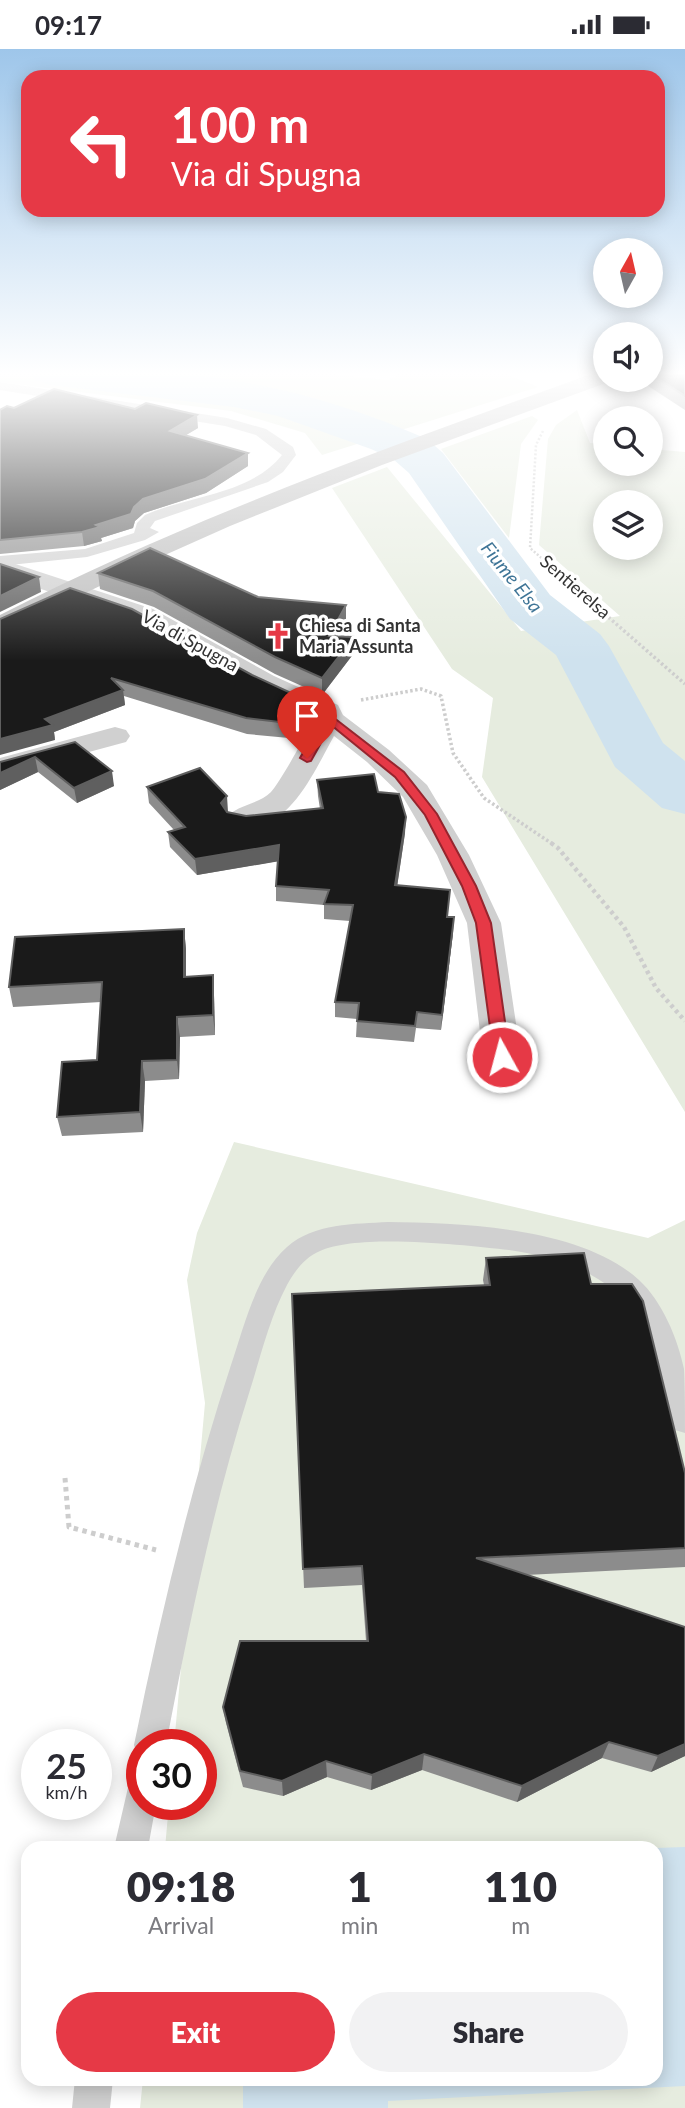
<!DOCTYPE html>
<html lang="en">
<head>
<meta charset="utf-8">
<style>
	:root { --surface:#fff; --page:#f2f2f3; --text:#2b2b33; --muted:#7c7c81; --accent:#e63946 }
	body { margin:0; font-family:Lato,sans-serif; background:var(--page); color:var(--text); height:100vh; display:flex; flex-direction:column; font-size:26px; white-space:nowrap }
	* { box-sizing:border-box; margin:0 }
	p { font-size:23px; color:var(--muted) }
	.icon { flex:none; width:38px; height:38px; fill:none; stroke:currentColor; stroke-width:2; stroke-linecap:round; stroke-linejoin:round }
	.map { position:relative; flex:1; overflow:hidden }
	.panel { position:absolute; left:21px; top:1792px; width:642px; height:245px; display:flex; flex-direction:column; background:var(--surface); border-radius:21px; box-shadow:0 4px 18px #0003 }
	.panel>* { flex:none }
	.guide { position:absolute; left:21px; top:21px; width:644px; height:147px; border-radius:21px; box-shadow:0 4px 18px #0003; background:#e63946; color:#fff; overflow:hidden }
	.needle { width:46px; rotate:8deg }
	.controls { position:absolute; left:593px; top:189px; display:grid; gap:14px }
	.controls a { display:grid; place-items:center; width:70px; height:70px; border-radius:50%; background:var(--surface); box-shadow:0 4px 18px #0003; font-size:35px }
	.speed { position:absolute; left:21px; top:1680px; display:flex; gap:14px; font-size:35px; font-weight:700; text-align:center }
	.speed>* { display:grid; place-content:center; width:91px; height:91px; border-radius:50%; background:var(--surface); box-shadow:0 4px 18px #0003; line-height:1 }
	.speed small { font-size:18px; font-weight:400 }
	.speed .limit { border:10px solid #d22; background:#fff; color:#111 }
	.pin { position:absolute; display:grid; place-items:center; width:60px; height:60px; color:#fff; margin:-72px -30px; border-radius:50% 50% 50% 0; rotate:-45deg; box-shadow:0 0 7px #0007 }
	.pin .icon { rotate:45deg }
	.me { position:absolute; width:77px; margin:-38px; rotate:353deg; stroke-linejoin:round; filter:drop-shadow(0 0 5px #0008) }
	.turn { display:flex; align-items:center; gap:24px; height:147px; padding:0 35px; font-size:32px }
	.turn .icon { width:91px; height:91px; stroke-width:2.5 }
	.turn b { display:block; font-size:49px; line-height:60px }
	.eta { display:flex; justify-content:space-evenly; align-items:center; height:119px; text-align:center }
	.eta b { font-size:42px; font-weight:800; line-height:49px }
	.button { display:flex; gap:14px; margin-top:auto; padding:14px 35px }
	.button a { flex:1; height:80px; border-radius:42px; background:var(--accent); color:#fff; font-size:28px; font-weight:800; line-height:80px; text-align:center }
	.button a+a { background:var(--page); color:var(--text) }
	.status { display:flex; justify-content:space-between; align-items:center; height:49px; padding:0 35px; background:var(--surface); direction:ltr }
	.status svg { height:19px; fill:currentColor }
	.map>svg:first-child { display:block }
</style>
</head>
<body>
<div class="status"><b>09:17</b><svg viewBox="0 0 49 12"><path d="M0 12V9h3v3zM5 12V6h3v6zM10 12V3h3v9zM15 12V0h3v12zM26 1h20v11H26zM47 4h2v5h-2z"/></svg></div>
<div class="map">
<svg width="685" height="2059" viewBox="0 0 685 2059">
	<rect width="100%" height="100%" fill="#fff"/>
	<!-- green -->
	<g fill="#e6ecdf" fill-rule="evenodd">
		<polygon points="0,323 313,323 388,331 404,323 502,323 538,338 322,406 305,384 231,362 0,333"/>
		<path d="M577 361 590 394 605 395 606 415H651V400L685 403V1063L482 728 493 649 452 620 332 439 387 418 521 582 620 567 539 496 548 390 556 376ZM651 453V499H606V453Z"/>
		<polygon points="532,367 538,371 521,395 509,489 441,400"/>
		<polygon points="234,1093 648,1189 685,1171 685,2059 140,2059 143,2030 656,2030 656,1799 165,1799 169,1755 201,1755 201,1696 174,1696 205,1354 187,1231 197,1184"/>
	</g>
	<!-- water -->
	<polygon fill="#cfe2ee" points="685,1798 685,2037 388,2052 388,2059 243,2059 243,2030 656,2030 656,1799"/>
	<g fill="none" stroke-linecap="round" stroke-linejoin="round">
		<!-- river -->
		<path fill="#cfe2ee" fill-rule="evenodd" d="M30 323C74 323 119 320 163 323 254 329 344 353 427 390L443 404 550 546 600 585 609 597 663 694 685 712V765L662 759 615 718 556 606 510 570 409 424 393 410 371 400 278 367 234 358 51 336 36 332Z"/>
		<!-- path-far3 -->
		<polyline stroke="#cdcdcd" stroke-width="2.5" stroke-dasharray="2 2" stroke-linecap="butt" points="543,382 536,396 530,499 569,533"/>
		<!-- path-far2 -->
		<g stroke="#cdcdcd" stroke-width="3.5" stroke-dasharray="2.5 2.5" stroke-linecap="butt">
			<polyline points="567,532 685,635"/>
			<polyline points="361,651 421,640 441,647 453,704 484,749 554,796"/>
		</g>
		<!-- path-far1 -->
		<polyline stroke="#cdcdcd" stroke-width="4.5" stroke-dasharray="3.5 3.5" stroke-linecap="butt" points="551,794 558,799 624,878 656,939 685,972"/>
		<!-- path -->
		<polyline stroke="#cdcdcd" stroke-width="5" stroke-dasharray="4.5 4.5" stroke-linecap="butt" points="65,1429 69,1478 156,1501"/>
		<!-- service -->
		<g fill="#d0d0d0" fill-rule="evenodd">
			<path d="M0 333 227 369 266 380 293 398 296 406 283 423 268 433 155 472 150 479 159 483 145 491 87 508 0 517V507L85 500 134 484 137 474 145 466C190 446 250 446 282 406L256 386 225 377 0 341Z"/>
			<path d="M388 1173C463 1174 581 1178 639 1231 662 1252 678 1290 684 1320 685 1340 685 1364 685 1384L675 1381 671 1372C662 1339 656 1302 639 1271 614 1226 557 1208 509 1201 465 1196 359 1184 320 1202 305 1208 294 1223 287 1236 270 1268 261 1306 250 1341 213 1457 189 1576 166 1696H142V1709L138 1708 134 1696C160 1568 190 1441 231 1316 244 1278 256 1225 287 1198 314 1174 355 1175 388 1173Z"/>
			<polygon points="142,1725 142,1755 156,1755 148,1799 114,1799 130,1730"/>
			<polygon points="75,2030 113,2030 110,2059 72,2059"/>
		</g>
		<!-- minor -->
		<g fill="#d0d0d0" fill-rule="evenodd">
			<path d="M0 510 153 560 274 627 338 656 343 666 389 701 427 736 469 806 501 874 521 1008 515 1018 502 1022 489 1018 483 1008 467 874 437 806 403 748 367 713 334 687C312 726 286 791 230 777L225 770C235 756 258 756 271 743 280 733 311 679 314 667L254 639 135 572 0 526Z"/>
			<polygon points="115,678 126,681 130,687 126,693 0,727 0,709"/>
		</g>
		<!-- secondary -->
		<path fill="#bdbdbd" fill-rule="evenodd" d="M597 323H606V331H614L382 416 230 477 156 510 0 585V566C192 468 394 396 597 323Z"/>
	</g>
	<!-- wall -->
	<g fill="#8c8c8c">
		<polygon points="651,323 685,323 685,361 639,331 651,331"/>
		<polygon points="14,359 198,379 186,386 248,417 206,444 144,464 135,472 133,479 101,489 102,492 84,497 0,505 0,361"/>
		<polygon points="98,524 258,548 346,556 346,572 338,587 354,588 354,604 322,646 275,625 154,558 100,540"/>
		<polygon points="0,570 306,666 289,689 247,685 124,647 125,656 54,683 55,691"/>
		<polygon points="75,693 114,737 77,754 38,723 0,741 0,713"/>
		<polygon points="317,731 378,743 405,784 397,837 447,868 453,884 441,981 416,979 414,993 356,988 357,970 335,968 335,953 350,872 324,870 324,856 276,852 276,837 278,812 197,826 170,798 168,783 174,781 149,754 147,738 228,763 246,767 320,760 318,747"/>
		<polygon points="184,880 186,900 186,928 214,946 215,986 180,988 179,1030 145,1032 143,1083 62,1087 57,1068 97,1011 101,953 13,958 9,938"/>
		<polygon points="486,1209 591,1235 685,1424 685,1518 526,1526 685,1578 685,1707 651,1723 602,1709 517,1753 422,1721 371,1741 327,1728 283,1747 243,1738 226,1674 223,1658 366,1592 362,1536 304,1539 292,1245 484,1236 483,1231"/>
	</g>
	<!-- shaded-wall -->
	<g fill="#5f5f5f">
		<polygon points="197,366 198,379 171,395 170,382"/>
		<polygon points="248,404 248,417 206,444 144,464 135,472 133,479 101,489 102,492 84,497 82,483 134,458 143,450"/>
		<polygon points="39,528 41,543 0,563 0,547"/>
		<polygon points="346,556 346,572 329,603 329,587"/>
		<polygon points="354,588 354,604 322,646 322,629"/>
		<polygon points="123,641 125,656 54,683 55,691 0,706 0,690 45,670"/>
		<polygon points="306,651 306,666 289,689 288,674"/>
		<polygon points="35,708 38,723 0,741 0,724"/>
		<polygon points="112,722 114,737 77,754 74,739"/>
		<polygon points="227,747 228,763 222,770 221,754"/>
		<polygon points="406,768 405,784 395,852 395,836"/>
		<polygon points="279,796 280,812 197,826 195,810"/>
		<polygon points="454,868 453,884 441,981 442,966"/>
		<polygon points="184,880 186,900 186,948 184,928"/>
		<polygon points="213,926 214,946 215,986 213,966"/>
		<polygon points="177,968 180,988 179,1030 177,1011"/>
		<polygon points="142,1012 145,1032 143,1083 140,1063"/>
		<polygon points="609,1693 602,1709 517,1753 522,1737"/>
		<polygon points="685,1695 685,1707 651,1723 658,1707"/>
		<polygon points="424,1705 422,1721 371,1741 372,1726"/>
		<polygon points="326,1712 327,1728 283,1747 282,1732"/>
	</g>
	<!-- building -->
	<g fill="#1a1a1a" stroke="#5f5f5f" stroke-width="2">
		<polygon points="651,323 685,323 685,347 651,325"/>
		<polygon points="54,340 135,360 146,354 197,366 170,382 248,404 205,430 143,450 134,458 131,465 96,476 100,478 82,483 0,491 0,361 7,357 14,359"/>
		<polygon points="150,499 258,548 346,556 329,587 354,588 322,629 275,608 153,542 98,524"/>
		<polygon points="0,515 39,528 0,547"/>
		<polygon points="70,539 132,560 252,626 306,651 288,674 246,669 111,629 123,641 45,670 53,676 0,690 0,570"/>
		<polygon points="75,693 112,722 74,739 35,708 0,724 0,713"/>
		<polygon points="200,719 227,747 221,754 227,763 246,767 323,759 317,731 374,725 378,743 399,745 406,768 395,836 450,841 447,868 454,868 442,966 417,963 415,977 357,972 359,954 335,953 353,856 324,855 329,841 276,837 279,796 195,810 168,783 185,778 147,738"/>
		<polygon points="184,880 184,928 213,926 213,966 177,968 177,1011 142,1012 140,1063 57,1068 62,1013 97,1011 102,933 9,938 15,888"/>
		<polygon points="584,1204 591,1235 632,1235 643,1252 685,1424 685,1499 476,1509 685,1578 685,1695 658,1707 609,1693 522,1737 424,1705 372,1726 326,1712 282,1732 240,1722 223,1658 240,1592 368,1592 362,1517 303,1520 292,1245 490,1236 486,1209"/>
	</g>
	<!-- sky -->
	<linearGradient id="sky" x2="0" y2="1"><stop stop-color="#9ec6ea"/><stop offset="0.53" stop-color="#fff"/><stop offset="1" stop-color="#fff" stop-opacity="0"/></linearGradient>
	<rect width="685" height="612" fill="url(#sky)"/>
	<!-- route -->
	<polygon fill="#e63946" stroke="#96252e" stroke-width="2" points="329,665 404,723 437,765 476,837 491,874 510,1008 507,1012 502,1014 494,1008 476,874 462,837 425,766 395,728 331,676 311,712 307,713 300,709 323,669"/>
	<!-- icons -->
	<defs>
		<symbol id="church-bare" viewBox="-9 -9 18 18"><path d="M-1.2-6h2.4v3.5h3.3v2.4h-3.3V6h-2.4V-.1h-3.3v-2.4h3.3Z" fill="#e63946" stroke="#fff" stroke-width="2.5" paint-order="stroke"/></symbol>
	</defs>
	<g fill-rule="evenodd">
		<use href="#church-bare" x="259" y="568" width="38" height="38"/>
	</g>
	<g text-anchor="middle" stroke-width="7" stroke-linejoin="round" paint-order="stroke">
		<!-- far-street labels -->
		<g font-size="18" fill="#333" stroke="#fff">
			<text transform="translate(575 538) rotate(41)" y="6">Sentierelsa</text>
			<text transform="translate(190 592) rotate(29)" y="6">Via di Spugna</text>
		</g>
		<!-- far-poi labels -->
		<g font-size="18" font-weight="bold" fill="#333" stroke="#fff" text-anchor="start">
			<text x="299" y="583">Chiesa di Santa<tspan x="299" dy="21">Maria Assunta</tspan></text>
		</g>
		<!-- far-water labels -->
		<g font-size="19" font-style="italic" fill="#3f7597" stroke="#fff">
			<text transform="translate(512 528) rotate(51)" y="7">Fiume Elsa</text>
		</g>
	</g>
</svg>
<div class="controls">
<a><svg class="needle" viewBox="-14 -14 28 28"><path d="M0-13l5 13h-10z" fill="#e53935"/><path d="M0 13l5-13h-10z" fill="#7c7c81"/></svg></a>
<a><svg class="icon" aria-label="sound" viewBox="0 0 24 24"><path d="M4 9h4l5-4v14l-5-4H4zM17 9q2 3 0 6"/></svg></a>
<a><svg class="icon" aria-label="search" viewBox="0 0 24 24"><circle cx="10" cy="10" r="6"/><path d="M15 15l6 6"/></svg></a>
<a><svg class="icon" aria-label="layers" viewBox="0 0 24 24"><path d="M12 4l9 5-9 5-9-5zM3 14l9 5 9-5"/></svg></a>
</div>
<div class="speed"><div>25<small>km/h</small></div><div class="limit">30</div></div>
<div class="pin" style="left:307px;top:709px;background:#d93025"><svg class="icon" aria-label="arrive" viewBox="0 0 24 24"><path d="M6 21V4h12l-3 4 3 4H6"/></svg></div>
<svg class="me" style="left:502px;top:1008px" viewBox="-20 -20 40 40"><circle r="17" fill="#e63946" stroke="#fff" stroke-width="3"/><path d="M0-11L8 9 0 5-8 9z" fill="#fff"/></svg>
<div class="guide">
<div class="turn"><svg class="icon" aria-label="left" viewBox="0 0 24 24"><path d="M17 20v-9H6M10 6l-5 5 5 5"/></svg><div><b>100 m</b>Via di Spugna</div></div>
</div>
<section class="panel">
<div class="eta">
<div><b>09:18</b><p>Arrival</p></div>
<div><b>1</b><p>min</p></div>
<div><b>110</b><p>m</p></div>
</div>
<div class="button"><a>Exit</a><a>Share</a></div>
</section>
</div>
</body>
</html>
